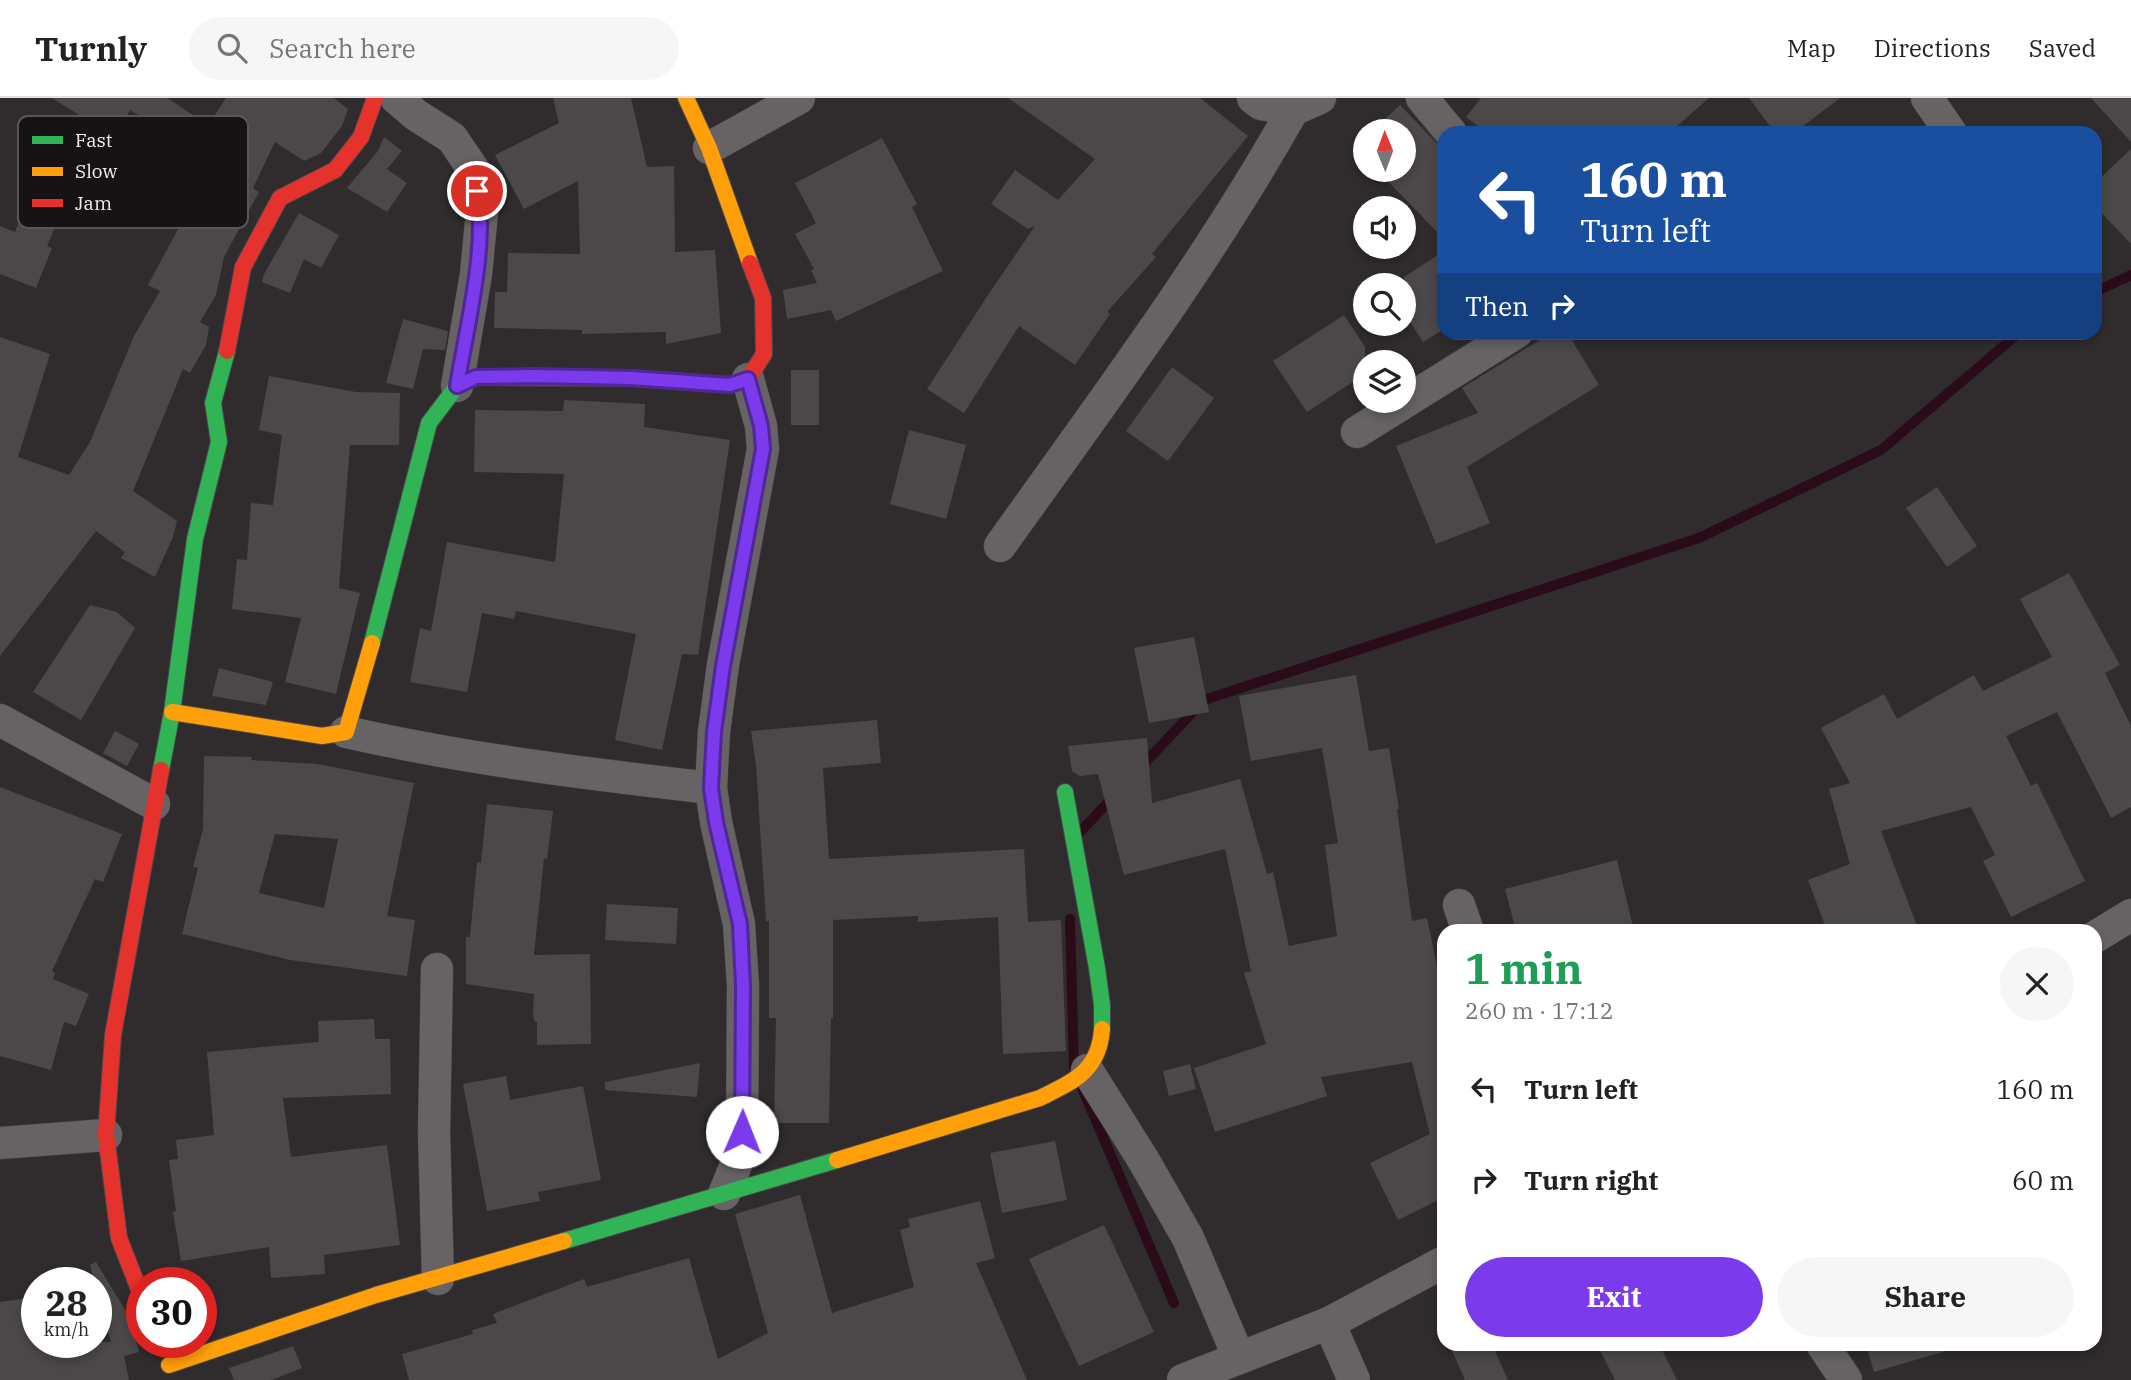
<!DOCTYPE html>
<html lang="en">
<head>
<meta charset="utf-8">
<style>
	:root { --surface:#fff; --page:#f6f6f6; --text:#222; --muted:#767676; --line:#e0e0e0; --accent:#7c3aed }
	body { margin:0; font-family:"IBM Plex Serif",serif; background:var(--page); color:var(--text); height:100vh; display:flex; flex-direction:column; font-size:26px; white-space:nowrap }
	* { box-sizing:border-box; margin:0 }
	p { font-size:23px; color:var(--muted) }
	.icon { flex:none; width:38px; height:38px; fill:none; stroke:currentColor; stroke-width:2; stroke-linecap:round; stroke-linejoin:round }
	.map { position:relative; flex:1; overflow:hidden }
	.panel { position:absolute; left:1437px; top:826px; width:665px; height:427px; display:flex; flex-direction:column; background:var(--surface); border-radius:21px; box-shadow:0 4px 10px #0003 }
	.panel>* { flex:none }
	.hud { position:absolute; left:1437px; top:28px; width:665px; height:214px; border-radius:21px; box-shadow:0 4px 10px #0003; background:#1a4fa0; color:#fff; overflow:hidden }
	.needle { width:46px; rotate:359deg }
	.controls { position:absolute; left:1353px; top:21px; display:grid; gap:14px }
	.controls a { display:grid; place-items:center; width:63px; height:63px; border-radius:50%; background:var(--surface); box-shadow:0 4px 10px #0003; font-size:35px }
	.speed { position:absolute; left:21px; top:1169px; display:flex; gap:14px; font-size:35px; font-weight:700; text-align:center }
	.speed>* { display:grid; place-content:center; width:91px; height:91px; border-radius:50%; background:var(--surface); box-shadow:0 4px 10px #0003; line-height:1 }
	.speed small { font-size:18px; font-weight:400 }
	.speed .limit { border:10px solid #d22; background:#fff; color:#111 }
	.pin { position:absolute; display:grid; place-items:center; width:60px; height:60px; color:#fff; margin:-30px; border:4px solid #fff; border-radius:50%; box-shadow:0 2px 7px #0007 }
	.me { position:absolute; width:77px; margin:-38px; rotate:1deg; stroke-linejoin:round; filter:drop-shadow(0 0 5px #0008) }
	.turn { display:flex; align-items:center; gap:24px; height:147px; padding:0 28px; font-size:32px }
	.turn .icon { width:91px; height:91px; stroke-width:2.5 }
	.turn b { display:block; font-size:49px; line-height:60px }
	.then { display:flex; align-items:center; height:66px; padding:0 28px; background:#0003; gap:14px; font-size:26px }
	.round { display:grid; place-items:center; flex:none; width:74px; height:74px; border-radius:37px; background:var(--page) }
	.summary { display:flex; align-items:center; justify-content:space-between; height:119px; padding:0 28px }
	h1 { font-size:42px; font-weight:700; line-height:52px; color:#1e9e55 }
	.action { display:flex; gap:14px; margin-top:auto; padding:14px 28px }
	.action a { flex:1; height:80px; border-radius:42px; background:var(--accent); color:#fff; font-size:28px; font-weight:700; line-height:80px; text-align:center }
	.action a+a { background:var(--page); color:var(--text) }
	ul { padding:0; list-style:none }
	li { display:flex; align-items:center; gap:21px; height:91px; padding:0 28px }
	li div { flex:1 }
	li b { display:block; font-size:26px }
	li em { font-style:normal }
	header { display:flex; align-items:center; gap:42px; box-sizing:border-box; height:98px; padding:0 35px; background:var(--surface); border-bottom:2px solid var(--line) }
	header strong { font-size:33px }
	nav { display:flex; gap:38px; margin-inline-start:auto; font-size:24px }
	.search { width:490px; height:63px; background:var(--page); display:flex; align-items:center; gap:18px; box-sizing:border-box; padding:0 24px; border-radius:38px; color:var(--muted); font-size:26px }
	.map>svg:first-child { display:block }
</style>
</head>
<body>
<header>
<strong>Turnly</strong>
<div class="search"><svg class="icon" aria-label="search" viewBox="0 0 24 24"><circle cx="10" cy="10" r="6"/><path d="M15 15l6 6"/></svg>Search here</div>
<nav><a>Map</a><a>Directions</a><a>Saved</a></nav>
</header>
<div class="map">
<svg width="2131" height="1282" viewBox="0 0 2131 1282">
	<rect width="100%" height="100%" fill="#302b2d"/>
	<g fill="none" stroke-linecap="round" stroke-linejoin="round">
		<!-- stream -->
		<g stroke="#2a0b1a" stroke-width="10">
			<polyline points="2095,194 2131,177"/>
			<polyline points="1141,669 1204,602 1699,440 1881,352 2020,234"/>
			<polyline points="1081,733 1114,698"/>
			<polyline points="1070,821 1074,970"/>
			<polyline points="1082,990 1174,1205"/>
		</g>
	</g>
	<!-- building -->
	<g fill="#4c4849" fill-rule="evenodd">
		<polygon points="52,0 167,0 208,27 226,0 334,0 348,11 342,28 321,55 304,63 275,44 253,90 259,94 224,159 216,197 200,224 209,229 206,247 190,275 183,271 133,393 177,423 173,439 155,479 121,460 125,454 96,433 0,558 0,239 50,256 18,359 69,377 90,344 134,238 160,193 148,187 191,107 156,91 179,42 130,12 114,39"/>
		<polygon points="553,0 631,0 647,69 674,68 675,154 715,152 721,235 666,246 666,234 582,236 582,232 494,230 495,194 507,194 508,155 580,156 578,83 524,111 495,57 559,25"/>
		<polygon points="1008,0 1200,0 1248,38 1152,156 1156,159 1107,214 1110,216 1075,267 1019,228 964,315 927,291 988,197 1035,128 1028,131 991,106 1015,72 1058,102 1095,61"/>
		<polygon points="1481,0 1709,0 1669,35 1487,35 1466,19"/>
		<polygon points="1749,0 1840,0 1794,35 1775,35"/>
		<polygon points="2091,0 2131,0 2131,44"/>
		<polygon points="1400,7 1444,53 1444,141 1377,72 1404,72 1404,33 1372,33"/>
		<polygon points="384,39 402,53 387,71 407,85 387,114 347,90 378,53"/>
		<polygon points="882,40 917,106 912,109 943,173 836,223 831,212 787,221 783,192 817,185 811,172 814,171 795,136 816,125 795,85"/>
		<polygon points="2131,51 2131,146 2095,108 2095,85"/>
		<polygon points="44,65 76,79 47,148 52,150 36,190 0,176 0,128 15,134"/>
		<polygon points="299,115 339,137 321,170 304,161 290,195 262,184 264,176"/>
		<polygon points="1444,153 1444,231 1423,244 1404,214 1404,179"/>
		<polygon points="1344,217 1365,249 1365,276 1307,314 1273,263"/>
		<polygon points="403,221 448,233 445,252 423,251 413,291 386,285"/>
		<polygon points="1553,234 1567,234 1599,287 1467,369 1490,425 1436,446 1396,348 1478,315 1462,290"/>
		<polygon points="1172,269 1214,300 1168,363 1126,333"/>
		<rect x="791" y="272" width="28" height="55"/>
		<polygon points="269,278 356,294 400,295 399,347 350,347 339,490 360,495 336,596 285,584 301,520 232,511 237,461 247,462 251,405 273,407 282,337 259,332"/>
		<polygon points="564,302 645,306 644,329 730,342 698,557 682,556 662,652 615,642 636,536 516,513 514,521 482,515 467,594 410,584 420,530 431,533 447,444 555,464 564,376 474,374 475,312 563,313"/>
		<polygon points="909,332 966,347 946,421 890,406"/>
		<polygon points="1937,389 1977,448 1947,469 1906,410"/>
		<polygon points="2069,475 2120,567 2105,575 2131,628 2131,709 2111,720 2057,614 2006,638 2031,688 2037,685 2085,783 2011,819 1983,763 1995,757 1971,709 1881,733 1919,833 1827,833 1808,782 1850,766 1829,691 1850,685 1821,630 1884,596 1897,621 1974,577 1983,593 2052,559 2020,501"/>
		<polygon points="90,507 117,514 135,530 81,622 33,594"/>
		<polygon points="1194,539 1209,614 1149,625 1134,550"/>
		<polygon points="219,570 273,584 266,607 212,598"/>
		<polygon points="1356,577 1369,653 1389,650 1399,711 1397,711 1412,823 1427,820 1444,902 1444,1099 1398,1122 1370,1065 1430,1036 1412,964 1321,979 1327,998 1215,1034 1194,970 1266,946 1244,875 1251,873 1225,751 1124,777 1098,676 1080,678 1072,673 1068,648 1147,640 1152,705 1240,681 1267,776 1273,774 1289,848 1337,838 1325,747 1338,745 1322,650 1251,663 1239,598"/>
		<polygon points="877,622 881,665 823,670 829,761 1024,751 1028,824 1061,822 1066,953 1003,956 998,819 918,824 918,818 833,822 833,921 831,920 829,1025 774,1025 776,920 769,920 769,823 766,823 756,667 751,633"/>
		<polygon points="115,633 139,646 127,668 103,655"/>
		<path d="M204 658 252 659 251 662 318 666 414 685 387 818 415 822 407 878 290 862 182 836 198 770 193 769 203 731ZM275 736 338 741 324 810 259 795Z"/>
		<polygon points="0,689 122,736 103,784 95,781 52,873 55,875 53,881 89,896 76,928 64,924 51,972 0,958"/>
		<polygon points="487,706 553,713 547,761 544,760 534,857 590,856 591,946 537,947 537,924 535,924 533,916 534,896 466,886 466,839 470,839 477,764 481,765"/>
		<polygon points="1617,762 1634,833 1516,833 1505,791"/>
		<polygon points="607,806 678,810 676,846 605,842"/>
		<polygon points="374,921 375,941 390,941 391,996 283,1000 291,1059 387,1047 400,1147 324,1157 325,1176 271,1180 269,1149 181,1163 173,1114 176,1113 169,1062 178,1061 176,1042 214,1037 207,954 319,944 318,923"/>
		<polygon points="700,965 697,999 605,992 605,984"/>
		<polygon points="1190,966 1196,991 1169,998 1163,973"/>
		<polygon points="506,978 510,1002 583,988 601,1082 538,1094 540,1103 487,1113 463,986"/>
		<polygon points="1055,1043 1067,1102 1002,1115 990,1055"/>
		<polygon points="800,1097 832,1215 914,1189 900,1132 910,1129 908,1121 980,1103 995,1160 976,1165 1027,1282 409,1282 402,1256 473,1236 472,1232 497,1225 493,1216 584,1181 587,1189 689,1160 718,1261 768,1235 735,1116"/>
		<polygon points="1104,1127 1154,1234 1079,1268 1029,1161"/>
		<polygon points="96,1164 130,1220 139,1254 124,1258 129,1282 0,1282 0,1204 37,1199 37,1244 111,1244 90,1167"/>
		<polygon points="1449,1246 1492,1246 1508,1282 1465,1282"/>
		<polygon points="1597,1246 1659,1246 1677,1282 1615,1282"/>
		<polygon points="1866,1246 1945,1246 1946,1253 1874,1274"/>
		<polygon points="293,1248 302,1270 271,1282 234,1282 229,1270"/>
	</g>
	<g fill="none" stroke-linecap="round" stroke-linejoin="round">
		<defs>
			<g id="street">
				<polyline points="396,0 416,17 452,40 473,71 482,114 476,176 457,288"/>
				<polyline points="1253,0 1261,6 1293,12 1320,0"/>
				<polyline points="1422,0 1451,35"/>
				<polyline points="1927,0 1951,35"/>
				<polyline points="709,50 799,0"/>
				<polyline points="1357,334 1517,234"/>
				<path d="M1000 448C1101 306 1207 165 1293 12"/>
				<polyline points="0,622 154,706"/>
				<path d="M346 634C466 661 588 676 711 690"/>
				<polyline points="1459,807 1468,833"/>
				<polyline points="2095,839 2131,817"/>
				<polyline points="437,871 434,1035 438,1181"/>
				<polyline points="1087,972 1144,1063 1188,1140 1239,1260"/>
				<polyline points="0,1045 106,1037"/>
				<polyline points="724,1096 742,1052 743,888 739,826 716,724 711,690 714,634 723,567 763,351 761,328 748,281"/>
				<polyline points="1329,1225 1354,1282"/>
				<polyline points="1822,1246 1846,1282"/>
				<polyline points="1183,1282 1329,1225 1444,1164"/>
			</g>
			<g id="fast">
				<polyline points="372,545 429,325 457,288 476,279 489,279"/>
				<polyline points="161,672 172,614 195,441 219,344 213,305 227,253"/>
				<polyline points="1065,694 1097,870 1102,907 1102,931"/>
				<polyline points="564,1143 837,1062"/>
			</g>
			<g id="slow">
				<polyline points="686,0 709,50 750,165"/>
				<polyline points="172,614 322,638 346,634 372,545"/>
				<path d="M837 1062 1040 1000C1074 983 1099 973 1102 931"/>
				<polyline points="169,1267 376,1197 564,1143"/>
			</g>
			<g id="jam">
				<polyline points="227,253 243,169 280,100 335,72 361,39 375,0"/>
				<polyline points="489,279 631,280 730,287 748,281 764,256 763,200 750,165"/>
				<polyline points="142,1199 119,1140 106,1037 113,937 161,672"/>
			</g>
		</defs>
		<!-- street casing -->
		<use href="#street" stroke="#4c4849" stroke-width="33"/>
		<!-- fast casing -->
		<use href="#fast" stroke="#4c4849" stroke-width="18"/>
		<!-- slow casing -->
		<use href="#slow" stroke="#4c4849" stroke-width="18"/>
		<!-- jam casing -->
		<use href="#jam" stroke="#4c4849" stroke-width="18"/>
		<!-- street -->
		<use href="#street" stroke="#676364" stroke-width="32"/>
		<!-- fast -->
		<use href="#fast" stroke="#30b455" stroke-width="16"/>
		<!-- slow -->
		<use href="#slow" stroke="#ff9f0a" stroke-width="16"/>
		<!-- jam -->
		<use href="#jam" stroke="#e5322d" stroke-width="16"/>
	</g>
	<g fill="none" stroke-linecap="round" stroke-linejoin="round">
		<defs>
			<path id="route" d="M477 93C488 147 466 232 457 288L476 279 534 278 631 280 730 287 748 281 761 328 763 351 723 568 714 634 711 690 716 724 740 826 743 888 742 1034"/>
		</defs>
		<!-- route casing -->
		<use href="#route" stroke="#51269a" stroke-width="18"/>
		<!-- route -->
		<use href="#route" stroke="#7c3aed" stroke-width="12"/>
	</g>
	<!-- legend -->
	<rect x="18" y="18" width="230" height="112" rx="10" fill="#171315" stroke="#595456" stroke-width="2"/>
	<rect x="32" y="38" width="31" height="8" fill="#30b455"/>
	<rect x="32" y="69" width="31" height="9" fill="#ff9f0a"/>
	<rect x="32" y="101" width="31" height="8" fill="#e5322d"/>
	<g font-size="19" fill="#f2ecee">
		<text x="75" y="49">Fast</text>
		<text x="75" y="80">Slow</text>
		<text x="75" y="112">Jam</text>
	</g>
</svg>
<div class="controls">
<a><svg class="needle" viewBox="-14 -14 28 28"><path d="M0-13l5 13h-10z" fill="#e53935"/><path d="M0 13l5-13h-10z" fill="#767676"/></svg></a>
<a><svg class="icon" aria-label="sound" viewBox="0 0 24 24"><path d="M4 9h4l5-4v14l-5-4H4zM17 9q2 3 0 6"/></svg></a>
<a><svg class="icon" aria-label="search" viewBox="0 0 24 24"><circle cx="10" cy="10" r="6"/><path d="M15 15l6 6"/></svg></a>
<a><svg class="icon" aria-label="layers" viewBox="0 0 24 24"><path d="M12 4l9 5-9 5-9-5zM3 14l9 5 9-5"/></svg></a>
</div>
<div class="speed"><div>28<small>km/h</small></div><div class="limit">30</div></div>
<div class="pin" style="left:477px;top:93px;background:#d93025"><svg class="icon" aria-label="arrive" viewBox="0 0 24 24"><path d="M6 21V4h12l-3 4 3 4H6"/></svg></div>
<svg class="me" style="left:742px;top:1034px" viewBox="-20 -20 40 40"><circle r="19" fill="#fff"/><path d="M0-13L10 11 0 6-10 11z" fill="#7c3aed"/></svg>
<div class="hud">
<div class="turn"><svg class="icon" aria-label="left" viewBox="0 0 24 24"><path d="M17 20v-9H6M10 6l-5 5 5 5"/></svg><div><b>160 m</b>Turn left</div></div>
<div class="then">Then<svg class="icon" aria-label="right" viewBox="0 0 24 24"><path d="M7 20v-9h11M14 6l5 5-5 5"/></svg></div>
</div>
<section class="panel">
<div class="summary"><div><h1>1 min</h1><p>260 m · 17:12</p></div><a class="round"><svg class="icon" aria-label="close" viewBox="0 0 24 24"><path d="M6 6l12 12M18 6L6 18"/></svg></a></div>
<ul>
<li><svg class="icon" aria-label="left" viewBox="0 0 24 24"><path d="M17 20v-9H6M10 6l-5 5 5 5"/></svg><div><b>Turn left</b></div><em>160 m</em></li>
<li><svg class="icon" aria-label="right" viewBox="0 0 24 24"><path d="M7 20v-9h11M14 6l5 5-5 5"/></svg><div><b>Turn right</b></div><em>60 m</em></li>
</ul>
<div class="action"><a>Exit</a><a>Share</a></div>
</section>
</div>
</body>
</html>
